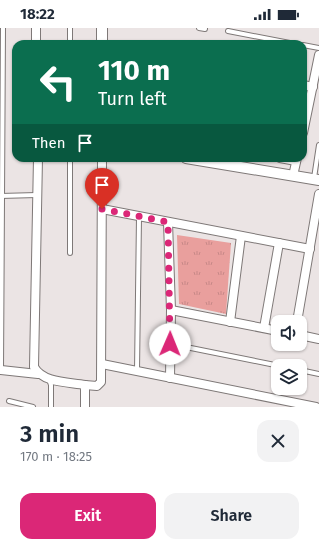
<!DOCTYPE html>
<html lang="en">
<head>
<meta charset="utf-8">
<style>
	:root { --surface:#fff; --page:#f2f2f3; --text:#1f2937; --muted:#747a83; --accent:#db2777 }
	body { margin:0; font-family:"Fira Sans",sans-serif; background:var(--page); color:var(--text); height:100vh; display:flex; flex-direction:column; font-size:15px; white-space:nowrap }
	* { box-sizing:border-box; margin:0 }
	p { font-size:13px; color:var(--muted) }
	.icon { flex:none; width:22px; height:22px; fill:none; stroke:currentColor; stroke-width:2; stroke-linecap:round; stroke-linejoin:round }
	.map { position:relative; height:379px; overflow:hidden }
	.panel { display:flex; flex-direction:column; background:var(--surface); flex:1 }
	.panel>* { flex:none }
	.hud { position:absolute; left:12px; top:12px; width:295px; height:122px; border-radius:12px; box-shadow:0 1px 3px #0004; background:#0b6e4f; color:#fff; overflow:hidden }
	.fabs { position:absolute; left:271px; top:287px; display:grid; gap:8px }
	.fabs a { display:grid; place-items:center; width:36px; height:36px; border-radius:8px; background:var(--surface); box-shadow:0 1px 3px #0004; font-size:20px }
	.pin { position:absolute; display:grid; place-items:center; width:34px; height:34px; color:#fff; margin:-41px -17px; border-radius:50% 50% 50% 0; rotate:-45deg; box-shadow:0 0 4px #0007 }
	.pin .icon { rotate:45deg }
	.me { position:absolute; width:44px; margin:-22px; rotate:1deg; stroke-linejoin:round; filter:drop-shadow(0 0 3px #0008) }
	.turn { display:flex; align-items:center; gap:14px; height:84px; padding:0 20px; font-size:18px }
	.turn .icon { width:52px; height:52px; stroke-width:2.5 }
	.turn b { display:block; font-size:28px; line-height:34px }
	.then { display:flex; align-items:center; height:38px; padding:0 20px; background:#0003; gap:8px; font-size:15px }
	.round { display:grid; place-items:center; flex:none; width:42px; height:42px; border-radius:12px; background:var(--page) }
	.headline { display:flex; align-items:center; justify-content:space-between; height:68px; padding:0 20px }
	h1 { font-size:24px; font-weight:600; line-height:30px }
	.button { display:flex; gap:8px; margin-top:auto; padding:8px 20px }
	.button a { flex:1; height:46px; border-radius:12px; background:var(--accent); color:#fff; font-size:16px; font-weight:600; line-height:46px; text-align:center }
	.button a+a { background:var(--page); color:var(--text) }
	.status { display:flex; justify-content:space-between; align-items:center; height:28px; padding:0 20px; background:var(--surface); direction:ltr }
	.status svg { height:11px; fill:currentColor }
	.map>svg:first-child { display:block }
</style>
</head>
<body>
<div class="status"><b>18:22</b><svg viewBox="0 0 49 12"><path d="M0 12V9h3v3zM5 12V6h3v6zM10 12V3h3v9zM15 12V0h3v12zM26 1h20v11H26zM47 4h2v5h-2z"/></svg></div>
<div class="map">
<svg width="319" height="379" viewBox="0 0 319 379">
	<defs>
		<pattern id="park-tufts" width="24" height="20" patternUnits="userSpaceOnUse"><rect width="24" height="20" fill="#e99f9d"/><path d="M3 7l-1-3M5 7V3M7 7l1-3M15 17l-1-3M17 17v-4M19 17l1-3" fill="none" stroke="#c78887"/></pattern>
	</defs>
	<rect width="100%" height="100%" fill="#ebe4e4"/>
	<!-- park -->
	<polygon fill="url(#park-tufts)" points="177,207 231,215 226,286 179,276"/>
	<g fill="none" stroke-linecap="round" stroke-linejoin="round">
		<defs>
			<g id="service">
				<polyline points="70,0 70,16"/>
				<polyline points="199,0 205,1"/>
				<polyline points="228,3 295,16"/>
				<polyline points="303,17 319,20"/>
				<polyline points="70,130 70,225"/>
				<polyline points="314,150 319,117"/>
				<polyline points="0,168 37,167"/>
				<polyline points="171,316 280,338"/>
				<polyline points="1,342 3,0"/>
				<polyline points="300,342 319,346"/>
				<polyline points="137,343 139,189"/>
				<polyline points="49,351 51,357 51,379"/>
				<polyline points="9,373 33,379"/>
			</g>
			<g id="minor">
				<polyline points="36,0 36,16"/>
				<polyline points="303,57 313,59"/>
				<polyline points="303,105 319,27"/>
				<path d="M38 130 34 339C43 355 68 354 85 357V379"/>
				<polyline points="280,130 296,133"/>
				<polyline points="293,148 297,130"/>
				<polyline points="102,181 310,221"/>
				<polyline points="168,194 171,282 170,350"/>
				<polyline points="171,282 278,303"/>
				<polyline points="230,294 241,208"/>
				<polyline points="297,294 319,166"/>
				<polyline points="264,300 279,215"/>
				<polyline points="300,307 319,311"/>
				<polyline points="102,336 316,379"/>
				<polyline points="1,342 38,346"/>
				<polyline points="85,357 97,358 101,354 102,130"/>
			</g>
			<g id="tertiary">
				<polyline points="102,16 102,0"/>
				<polyline points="186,130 319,152"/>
			</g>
		</defs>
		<!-- service casing -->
		<use href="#service" stroke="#7e7877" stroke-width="6"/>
		<!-- minor casing -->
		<use href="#minor" stroke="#7e7877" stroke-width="10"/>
		<!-- tertiary casing -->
		<use href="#tertiary" stroke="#7e7877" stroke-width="12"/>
		<!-- service -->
		<use href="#service" stroke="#fff" stroke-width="4"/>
		<!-- minor -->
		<use href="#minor" stroke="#fff" stroke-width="8"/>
		<!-- tertiary -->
		<use href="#tertiary" stroke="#fff" stroke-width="10"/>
	</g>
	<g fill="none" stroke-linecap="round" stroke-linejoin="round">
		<!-- route -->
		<polyline stroke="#db2777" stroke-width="7" stroke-dasharray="0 12.6" points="102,181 168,194 170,316"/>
	</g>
</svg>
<div class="fabs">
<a><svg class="icon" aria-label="sound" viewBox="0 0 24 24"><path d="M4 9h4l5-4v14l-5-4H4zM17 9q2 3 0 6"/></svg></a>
<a><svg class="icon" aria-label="layers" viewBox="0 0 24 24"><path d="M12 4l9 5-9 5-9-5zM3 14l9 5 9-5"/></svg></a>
</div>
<div class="pin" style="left:102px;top:181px;background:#d93025"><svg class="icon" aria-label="arrive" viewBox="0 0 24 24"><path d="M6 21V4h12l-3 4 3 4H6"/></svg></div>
<svg class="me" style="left:170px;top:316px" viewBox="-20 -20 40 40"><circle r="19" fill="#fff"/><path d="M0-13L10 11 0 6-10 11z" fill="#db2777"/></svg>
<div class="hud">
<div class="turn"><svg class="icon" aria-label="left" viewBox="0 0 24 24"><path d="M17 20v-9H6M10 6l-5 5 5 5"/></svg><div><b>110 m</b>Turn left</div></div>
<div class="then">Then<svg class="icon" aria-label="arrive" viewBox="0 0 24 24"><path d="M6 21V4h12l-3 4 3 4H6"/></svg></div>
</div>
</div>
<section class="panel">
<div class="headline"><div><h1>3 min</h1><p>170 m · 18:25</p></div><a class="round"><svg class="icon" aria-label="close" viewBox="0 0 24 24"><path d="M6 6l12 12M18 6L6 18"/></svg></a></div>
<div class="button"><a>Exit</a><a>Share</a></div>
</section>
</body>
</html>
